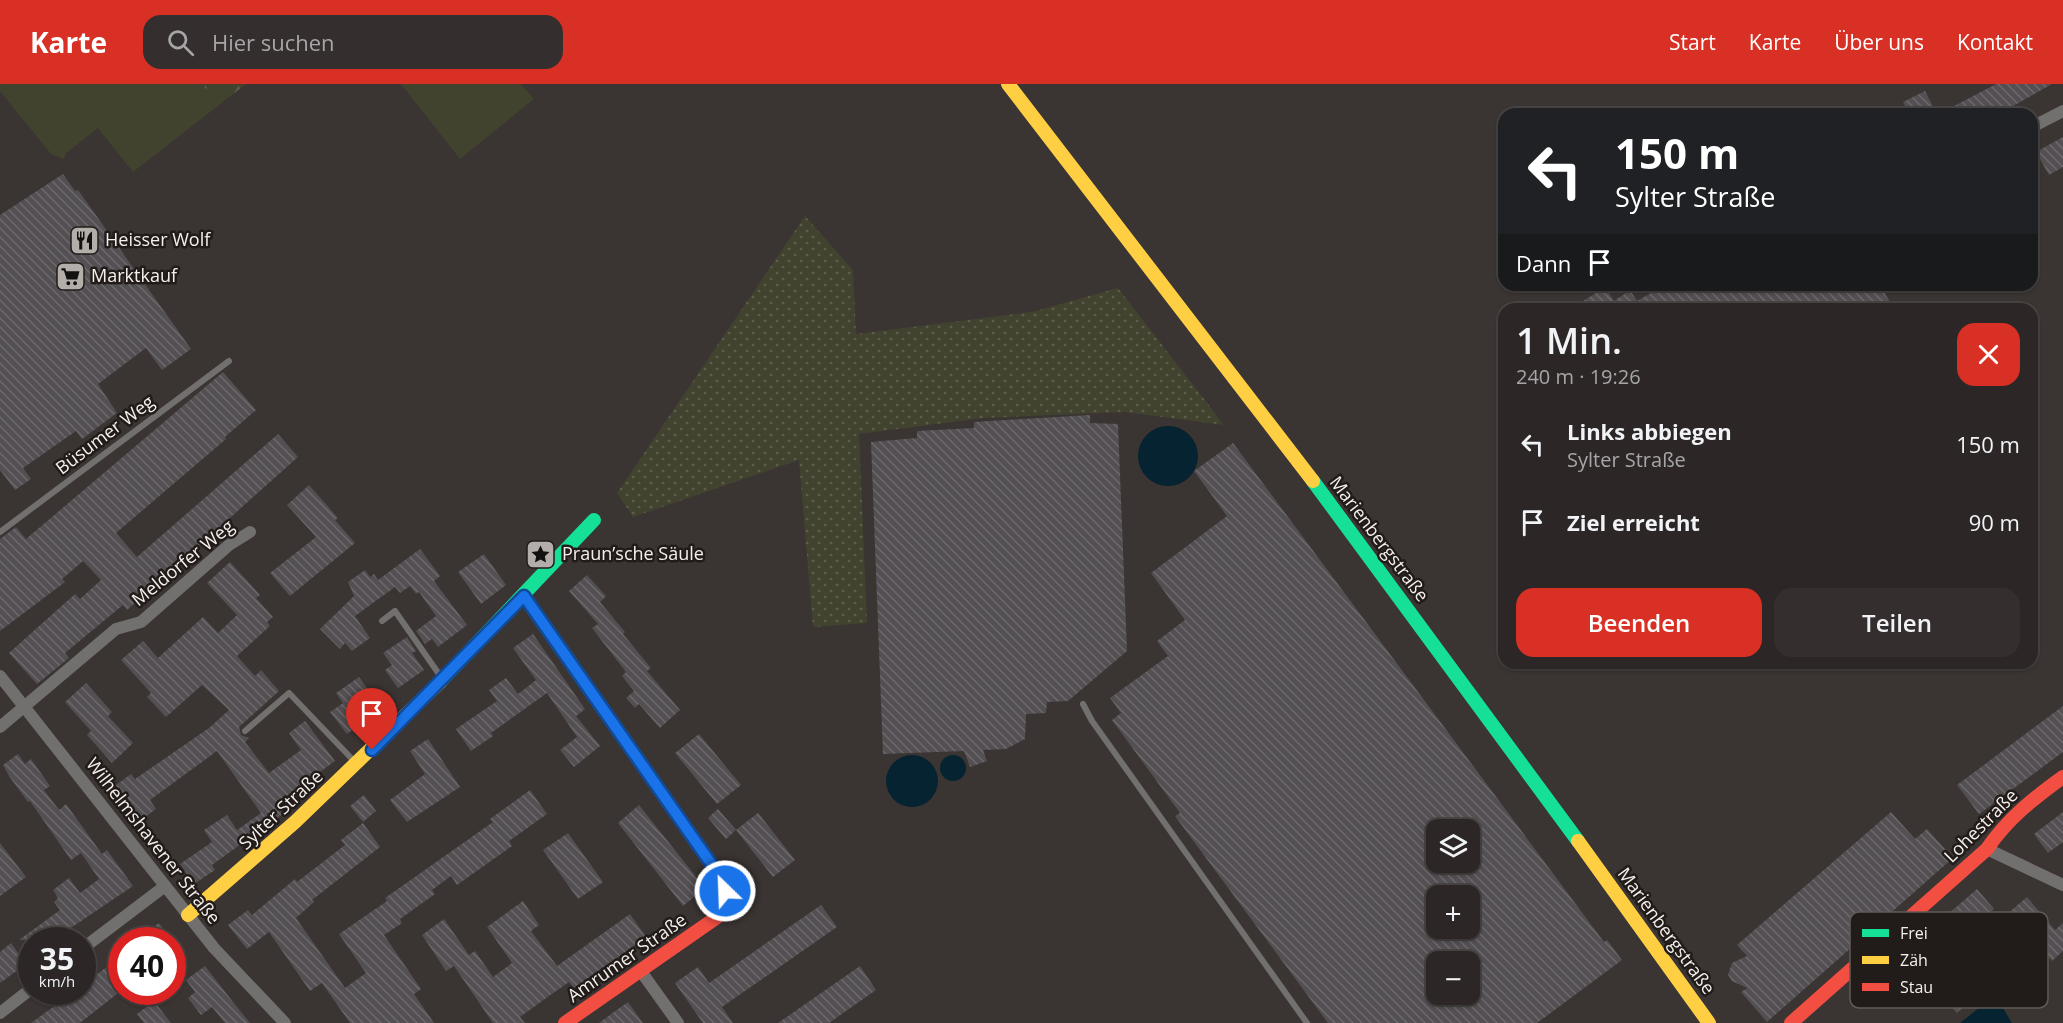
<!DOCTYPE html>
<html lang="de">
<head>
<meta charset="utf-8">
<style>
	:root { --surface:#2c2726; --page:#342f2e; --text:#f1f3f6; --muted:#a6a5a7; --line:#484443; --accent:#d93025 }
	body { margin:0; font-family:"Open Sans",sans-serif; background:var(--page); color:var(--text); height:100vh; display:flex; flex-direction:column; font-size:22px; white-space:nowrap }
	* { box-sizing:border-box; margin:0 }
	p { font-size:20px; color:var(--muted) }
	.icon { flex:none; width:33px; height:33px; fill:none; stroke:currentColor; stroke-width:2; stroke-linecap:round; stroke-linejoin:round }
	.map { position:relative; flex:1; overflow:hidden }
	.sheet { position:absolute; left:1498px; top:219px; width:540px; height:366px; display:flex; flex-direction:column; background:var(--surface); border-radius:18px; box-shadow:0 2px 4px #0004,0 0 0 2px var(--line) }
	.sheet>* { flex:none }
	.top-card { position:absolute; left:1498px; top:24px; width:540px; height:183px; border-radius:18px; box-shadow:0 2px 4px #0004,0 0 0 2px var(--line); background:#202124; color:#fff; overflow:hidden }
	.fabs { position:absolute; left:1426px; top:735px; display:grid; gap:12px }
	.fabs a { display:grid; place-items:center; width:54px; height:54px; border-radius:12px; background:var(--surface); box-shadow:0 2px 4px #0004,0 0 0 2px var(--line); font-size:30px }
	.speed { position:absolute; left:18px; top:843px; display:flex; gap:12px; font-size:30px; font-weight:700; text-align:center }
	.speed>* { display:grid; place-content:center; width:78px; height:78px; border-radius:50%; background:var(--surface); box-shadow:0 2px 4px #0004,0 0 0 2px var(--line); line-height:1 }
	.speed small { font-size:15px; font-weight:400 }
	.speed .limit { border:9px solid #d22; background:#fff; color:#111 }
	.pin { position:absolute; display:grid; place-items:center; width:51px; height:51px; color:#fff; margin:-62px -26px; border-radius:50% 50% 50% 0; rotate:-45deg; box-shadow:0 0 6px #0007 }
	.pin .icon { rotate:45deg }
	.me { position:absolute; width:66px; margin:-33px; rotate:336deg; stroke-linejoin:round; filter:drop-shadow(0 0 4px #0008) }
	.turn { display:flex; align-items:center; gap:21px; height:126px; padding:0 18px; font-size:27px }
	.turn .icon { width:78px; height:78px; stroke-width:2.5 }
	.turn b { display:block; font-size:42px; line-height:51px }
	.then { display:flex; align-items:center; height:57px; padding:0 18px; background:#0003; gap:12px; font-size:22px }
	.round { display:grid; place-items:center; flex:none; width:63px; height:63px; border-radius:18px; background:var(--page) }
	.head { display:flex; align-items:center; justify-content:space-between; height:102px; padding:0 18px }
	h1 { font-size:36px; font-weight:600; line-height:45px }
	.button { display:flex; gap:12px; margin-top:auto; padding:12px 18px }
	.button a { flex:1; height:69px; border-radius:18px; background:var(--accent); color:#fff; font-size:24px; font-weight:600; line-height:69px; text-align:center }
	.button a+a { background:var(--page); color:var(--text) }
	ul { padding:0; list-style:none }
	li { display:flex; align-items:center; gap:18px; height:78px; padding:0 18px }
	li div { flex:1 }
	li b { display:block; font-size:22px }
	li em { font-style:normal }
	header { display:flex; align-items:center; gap:36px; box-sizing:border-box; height:84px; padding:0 30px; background:var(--accent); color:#fff }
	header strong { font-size:28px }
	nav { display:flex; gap:33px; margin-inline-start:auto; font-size:21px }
	.search { width:420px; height:54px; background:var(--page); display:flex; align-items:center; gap:15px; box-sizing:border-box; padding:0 21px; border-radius:18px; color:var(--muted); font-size:22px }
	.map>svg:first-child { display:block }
</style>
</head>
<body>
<header>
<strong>Karte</strong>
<div class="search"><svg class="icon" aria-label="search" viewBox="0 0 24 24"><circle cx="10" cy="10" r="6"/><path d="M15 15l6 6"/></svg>Hier suchen</div>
<nav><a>Start</a><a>Karte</a><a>Über uns</a><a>Kontakt</a></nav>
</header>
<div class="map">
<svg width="2063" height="939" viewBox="0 0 2063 939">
	<defs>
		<pattern id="forest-firs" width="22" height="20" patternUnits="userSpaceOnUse" patternTransform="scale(1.5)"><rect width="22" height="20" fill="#42432f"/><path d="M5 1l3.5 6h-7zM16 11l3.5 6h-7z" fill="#5e5e4d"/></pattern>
		<pattern id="park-dots" width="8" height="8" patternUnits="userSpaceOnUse" patternTransform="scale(1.5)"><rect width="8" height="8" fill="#42432f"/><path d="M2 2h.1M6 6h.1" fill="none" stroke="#5e5e4d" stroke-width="1.8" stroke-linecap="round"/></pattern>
		<pattern id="building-back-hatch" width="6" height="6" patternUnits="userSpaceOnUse" patternTransform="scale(1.5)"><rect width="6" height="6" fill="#534f53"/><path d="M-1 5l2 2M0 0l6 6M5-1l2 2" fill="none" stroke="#6c696c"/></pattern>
	</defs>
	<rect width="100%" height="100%" fill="#3a3432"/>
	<!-- grass -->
	<g fill="#42432f">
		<polygon points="0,0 196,0 228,14 133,88 98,44 65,70 64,75 51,70 0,7"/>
		<polygon points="401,0 521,0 534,15 460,75"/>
	</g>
	<!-- forest -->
	<polygon fill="url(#forest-firs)" points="196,0 246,0 228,14"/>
	<!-- park -->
	<polygon fill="url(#park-dots)" points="805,132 853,186 856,250 1032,228 1118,204 1224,341 1125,328 983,334 859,350 867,539 813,543 799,376 633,433 617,409"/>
	<!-- water -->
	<g fill="#052330">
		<circle cx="1168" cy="372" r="30"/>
		<circle cx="953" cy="684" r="13"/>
		<circle cx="912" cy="697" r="26"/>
		<polygon points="1989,916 2003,924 2012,939 1960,939"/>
	</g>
	<!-- building -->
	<g fill="url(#building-back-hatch)" fill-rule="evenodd">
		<polygon points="1996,0 2052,0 1999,30 1939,30"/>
		<polygon points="1925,7 1937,30 1909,30 1903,18"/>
		<polygon points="2063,53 2063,83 2049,91 2036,68"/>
		<polygon points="63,90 75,107 78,106 191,265 162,286 146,264 98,300 117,329 82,355 76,347 23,384 31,395 15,406 0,386 0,131"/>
		<polygon points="1665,201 1880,201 1894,225 1571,225 1605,203 1614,217 1630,206 1637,217"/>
		<polygon points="223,288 256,326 225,353 226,355 116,449 137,473 278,350 298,373 127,526 123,521 65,569 69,574 37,600 9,569 75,510 80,515 101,496 83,477 62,495 65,498 0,547 0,455 16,443 26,455"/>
		<polygon points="1090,331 1090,339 1118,340 1127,567 1068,617 1047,618 1046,629 1026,630 1025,655 1006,665 983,666 987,677 970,683 964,667 883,670 871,358 917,354 917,347 974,344 974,338"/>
		<path d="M1233 359 1604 858 1607 856 1622 876 1537 939H1328L1175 732 1180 729 1112 636 1121 629 1110 614 1168 572 1157 557 1185 536 1151 489 1227 432 1194 387ZM1437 746H1470V778H1437ZM1437 812H1470V844H1437ZM1437 878H1470V910H1437Z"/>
		<polygon points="309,401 338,434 335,436 355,459 290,512 270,489 316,453 287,421"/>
		<polygon points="420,465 440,492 434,497 467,541 438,563 432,555 425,560 416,547 436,532 419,508 416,510 410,502 400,509 395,503 355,532 370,554 352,567 345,559 340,565 320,545 354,512 348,498 365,486 370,493 374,490 378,496"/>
		<polygon points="484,470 506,501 481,520 458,488"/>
		<polygon points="230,478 260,511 256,514 273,533 267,538 270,542 237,572 255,592 261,586 279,607 239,643 241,651 249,654 245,658 269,689 301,666 289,649 305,637 335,677 287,712 294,722 212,781 215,786 194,800 180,780 212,758 204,746 227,731 237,746 261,729 217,667 150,716 156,725 140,737 116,701 131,690 135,695 209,644 229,626 202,601 166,633 147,613 151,609 121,576 143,557 158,574 203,533 218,549 237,531 207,499"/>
		<polygon points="587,491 606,512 600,518 625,548 623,550 651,584 647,587 680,626 660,644 639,620 635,624 626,614 634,607 622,592 626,588 592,544 598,540 569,507"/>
		<polygon points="533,550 585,625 576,632 600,662 574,683 560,666 577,653 547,609 491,649 493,652 471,667 456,645 497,617 489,606 506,594 518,610 536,596 513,564"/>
		<polygon points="407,553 416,567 412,569 424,586 398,604 385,586 392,581 383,569"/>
		<polygon points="359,593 382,625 347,650 330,628 343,619 336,609"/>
		<polygon points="86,599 112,628 108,632 133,659 112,679 87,651 91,647 65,618"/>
		<polygon points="2063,622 2063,668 1979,730 1957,701"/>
		<polygon points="699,650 741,701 717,720 675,669"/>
		<polygon points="428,655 460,703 407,738 390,716 425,690 410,667"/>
		<polygon points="18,670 25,680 31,675 50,702 44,706 59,726 66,720 102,770 107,766 133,802 53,856 19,856 60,826 54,818 58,814 53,806 69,794 80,809 99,795 81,769 71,776 30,717 28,718 9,692 3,681"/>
		<polygon points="530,706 547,730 509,757 512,762 457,801 451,792 432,806 435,810 400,835 402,839 384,851 421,905 414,910 434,939 350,939 322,899 310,907 269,848 247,865 228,841 248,826 252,831 295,795 297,798 345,761 341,756 363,739 380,763 312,816 314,818 296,834 345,904 366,889 339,850 387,817 385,814 493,738 490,735"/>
		<polygon points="364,711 376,727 363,738 350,722"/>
		<polygon points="639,721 705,804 683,822 618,739"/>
		<polygon points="718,725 736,746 726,755 708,734"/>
		<polygon points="1891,728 1915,755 1927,745 1953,774 1767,938 1741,908 1747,904 1732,897 1728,891 1732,879 1747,872 1737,861"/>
		<polygon points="2063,728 2063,758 2048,769 2034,750"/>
		<polygon points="758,729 795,776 773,793 736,746"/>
		<polygon points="568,749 603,798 578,815 543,766"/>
		<polygon points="0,759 26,793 0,812"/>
		<polygon points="1977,805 1994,825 1958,857 1940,837"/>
		<polygon points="2027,813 2055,846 2063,839 2063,867 2052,877 2038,861 2005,890 1995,878 2025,851 2007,830"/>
		<polygon points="523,817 539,841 531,847 557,882 630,830 646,853 574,904 569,898 549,912 520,933 525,939 493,939 454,882 446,887 422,851 444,835 469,871 475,867 493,893 512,879 487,843"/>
		<polygon points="821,821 837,843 722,923 733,939 703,939 675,899 698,883 709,899"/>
		<polygon points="159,839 172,856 136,856"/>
		<polygon points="11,859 26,880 0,899 0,868"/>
		<polygon points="122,872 122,906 80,939 31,939 60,918 57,913 64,908 82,908 82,901"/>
		<polygon points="205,882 233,918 250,939 225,939 212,923 201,931 188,914 195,908 186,896"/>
		<polygon points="860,882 876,906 829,939 778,939"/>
		<polygon points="1966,902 1975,912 1957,929 1948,919"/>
		<polygon points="154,917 171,939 144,939 137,930"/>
		<polygon points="628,918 643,939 599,939 618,925"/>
	</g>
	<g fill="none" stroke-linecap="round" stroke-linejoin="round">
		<!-- lane -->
		<g stroke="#72706f" stroke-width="6">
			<polyline points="0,448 229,277"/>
			<polyline points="382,537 395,527 441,593"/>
			<polyline points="1083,620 1092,637 1307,939"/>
			<polyline points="245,647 289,609 354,677"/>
		</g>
		<!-- street -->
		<g stroke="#72706f" stroke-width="12">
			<polyline points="2032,43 2063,27"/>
			<polyline points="0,592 214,864 285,939"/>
			<polyline points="0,643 116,545 141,538 229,461 250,448"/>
			<polyline points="1987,765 2063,801"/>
			<polyline points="82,865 165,802"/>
			<polyline points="640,886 678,939"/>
			<polyline points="0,929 32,904"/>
		</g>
		<!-- fast -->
		<g stroke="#16e098" stroke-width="14">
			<polyline points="1313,397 1578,757"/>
			<polyline points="524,512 661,708"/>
			<polyline points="440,598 594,436"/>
		</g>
		<!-- slow -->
		<g stroke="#ffcf43" stroke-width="14">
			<polyline points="1008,0 1313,397"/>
			<polyline points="1578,757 1709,939"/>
			<polyline points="188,831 295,738 440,598"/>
		</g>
		<!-- jam -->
		<g stroke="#f24e42" stroke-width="14">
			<polyline points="565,939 723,829 725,807 719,791 661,708"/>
			<path d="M1791 939 1987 765C2007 735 2034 714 2063 693"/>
		</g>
	</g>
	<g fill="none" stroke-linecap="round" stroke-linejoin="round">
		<defs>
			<polyline id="route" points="372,666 524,512 719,791 725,807"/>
		</defs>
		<!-- route casing -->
		<use href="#route" stroke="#114b97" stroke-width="15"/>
		<!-- route -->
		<use href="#route" stroke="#1a73e8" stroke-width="10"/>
	</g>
	<!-- icons -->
	<defs>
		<symbol id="restaurant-square" viewBox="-11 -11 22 22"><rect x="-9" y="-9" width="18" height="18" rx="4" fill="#b4aeaa" stroke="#211c19"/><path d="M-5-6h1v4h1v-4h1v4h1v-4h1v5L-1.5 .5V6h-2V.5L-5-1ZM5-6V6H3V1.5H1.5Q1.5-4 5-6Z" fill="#111"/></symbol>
		<symbol id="supermarket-square" viewBox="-11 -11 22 22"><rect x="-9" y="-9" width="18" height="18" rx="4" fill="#b4aeaa" stroke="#211c19"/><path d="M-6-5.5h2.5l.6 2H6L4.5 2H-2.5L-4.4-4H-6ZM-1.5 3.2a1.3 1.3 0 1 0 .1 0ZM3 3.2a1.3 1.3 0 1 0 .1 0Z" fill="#111"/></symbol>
		<symbol id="sight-square" viewBox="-11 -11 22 22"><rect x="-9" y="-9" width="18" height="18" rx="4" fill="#b4aeaa" stroke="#211c19"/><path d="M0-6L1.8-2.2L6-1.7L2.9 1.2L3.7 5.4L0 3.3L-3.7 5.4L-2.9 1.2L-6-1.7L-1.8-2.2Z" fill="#111"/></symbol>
	</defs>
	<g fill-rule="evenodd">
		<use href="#restaurant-square" x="68" y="140" width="33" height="33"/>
		<use href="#supermarket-square" x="54" y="176" width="33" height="33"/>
		<use href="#sight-square" x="524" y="454" width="33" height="33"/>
	</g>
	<g text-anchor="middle" stroke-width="5" stroke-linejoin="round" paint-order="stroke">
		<!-- poi labels -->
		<g font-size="18" fill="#f6efeb" stroke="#211c19" text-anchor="start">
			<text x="105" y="162">Heisser Wolf</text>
			<text x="91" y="198">Marktkauf</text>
			<text x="562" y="476">Praun’sche Säule</text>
		</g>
		<!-- street labels -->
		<g font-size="18" fill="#f6efeb" stroke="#211c19">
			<text transform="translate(105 351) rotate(-37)" y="6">Büsumer Weg</text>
			<text transform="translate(1379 455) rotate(53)" y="6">Marienbergstraße</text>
			<text transform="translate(183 479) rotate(-39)" y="6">Meldorfer Weg</text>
			<text transform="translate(281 726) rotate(-43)" y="6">Sylter Straße</text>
			<text transform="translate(1981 742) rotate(-45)" y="6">Lohestraße</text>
			<text transform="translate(153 757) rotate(52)" y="6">Wilhelmshavener Straße</text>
			<text transform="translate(1666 847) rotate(54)" y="6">Marienbergstraße</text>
			<text transform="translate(627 874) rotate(-35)" y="6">Amrumer Straße</text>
		</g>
	</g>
	<!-- legend -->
	<rect x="1850" y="828" width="198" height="96" rx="9" fill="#211c19" stroke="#615b58" stroke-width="1.5"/>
	<rect x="1862" y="845" width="27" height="8" fill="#16e098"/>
	<rect x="1862" y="872" width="27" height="8" fill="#ffcf43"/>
	<rect x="1862" y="899" width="27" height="8" fill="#f24e42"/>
	<g font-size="16" fill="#f6efeb">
		<text x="1900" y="855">Frei</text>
		<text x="1900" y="882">Zäh</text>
		<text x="1900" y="909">Stau</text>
	</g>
</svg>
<div class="fabs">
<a><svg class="icon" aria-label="layers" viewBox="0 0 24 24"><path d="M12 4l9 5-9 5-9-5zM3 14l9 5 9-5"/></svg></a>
<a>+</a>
<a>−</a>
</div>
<div class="speed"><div>35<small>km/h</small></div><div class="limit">40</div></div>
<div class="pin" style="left:372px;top:666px;background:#d93025"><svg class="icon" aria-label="arrive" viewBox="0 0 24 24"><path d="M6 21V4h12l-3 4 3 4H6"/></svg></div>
<svg class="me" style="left:725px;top:807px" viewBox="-20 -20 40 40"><circle r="17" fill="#1a73e8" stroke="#fff" stroke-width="3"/><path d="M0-11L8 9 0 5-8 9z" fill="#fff"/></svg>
<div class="top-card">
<div class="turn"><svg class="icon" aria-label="left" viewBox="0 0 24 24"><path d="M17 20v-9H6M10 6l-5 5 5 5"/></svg><div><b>150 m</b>Sylter Straße</div></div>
<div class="then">Dann<svg class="icon" aria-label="arrive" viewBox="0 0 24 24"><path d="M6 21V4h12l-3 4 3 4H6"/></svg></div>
</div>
<section class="sheet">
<div class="head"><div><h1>1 Min.</h1><p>240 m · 19:26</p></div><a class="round" style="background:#d93025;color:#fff"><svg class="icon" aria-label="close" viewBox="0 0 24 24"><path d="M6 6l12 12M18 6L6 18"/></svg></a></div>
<ul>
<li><svg class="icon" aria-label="left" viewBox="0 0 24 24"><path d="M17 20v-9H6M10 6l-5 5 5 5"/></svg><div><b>Links abbiegen</b><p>Sylter Straße</p></div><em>150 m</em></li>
<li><svg class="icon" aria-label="arrive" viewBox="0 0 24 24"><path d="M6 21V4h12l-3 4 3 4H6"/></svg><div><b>Ziel erreicht</b></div><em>90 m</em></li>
</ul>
<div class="button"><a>Beenden</a><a>Teilen</a></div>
</section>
</div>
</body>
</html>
